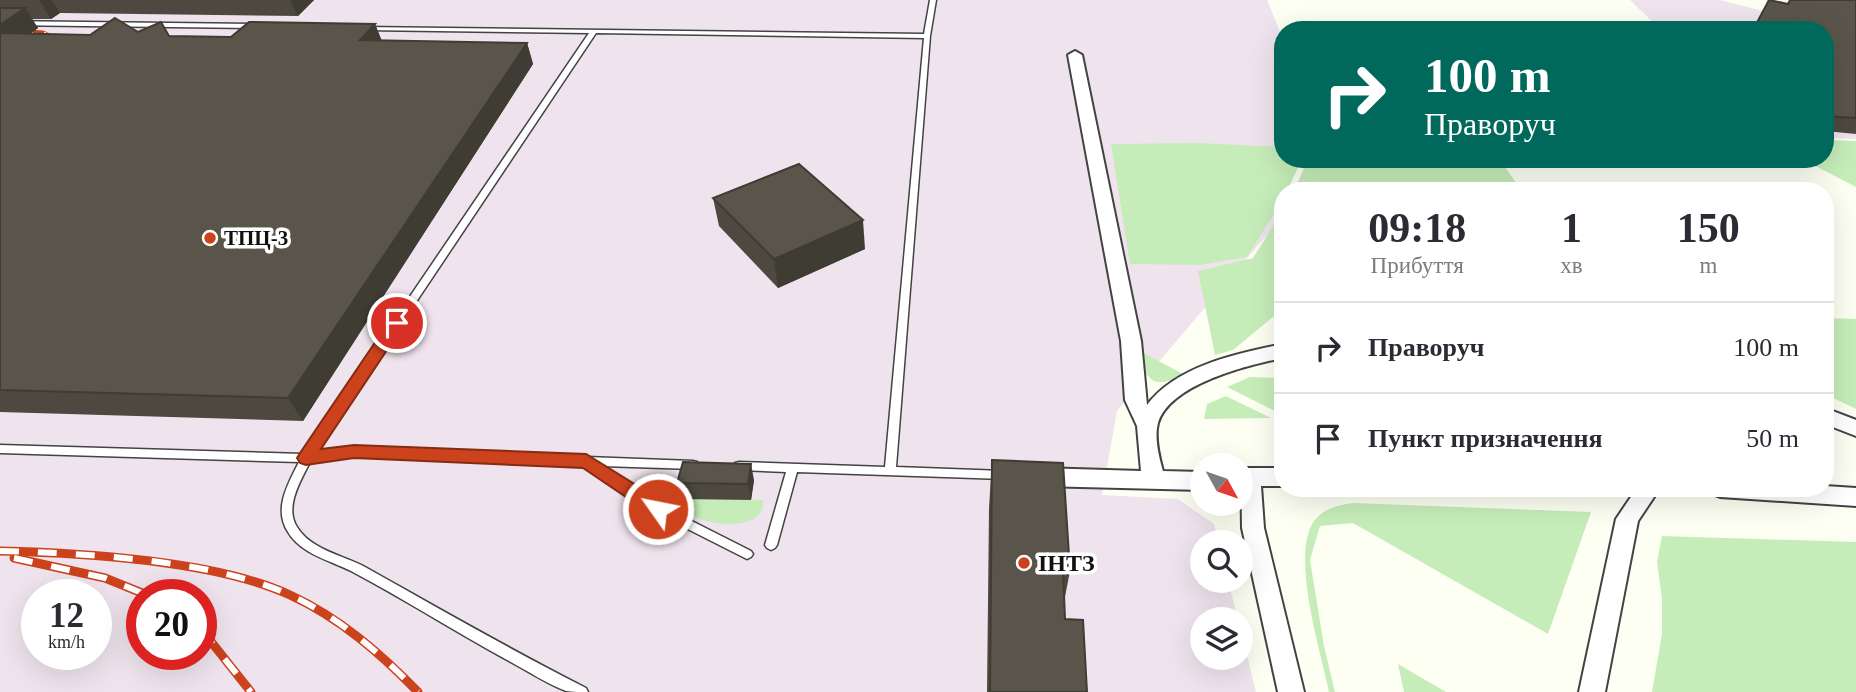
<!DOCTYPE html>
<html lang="uk">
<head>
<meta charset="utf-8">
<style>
	:root { --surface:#fff; --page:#f2f2f3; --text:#2b2b33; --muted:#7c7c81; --line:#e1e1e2 }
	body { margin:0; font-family:Georgia,serif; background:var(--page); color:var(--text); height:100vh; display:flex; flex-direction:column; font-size:26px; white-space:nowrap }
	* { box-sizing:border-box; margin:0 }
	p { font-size:23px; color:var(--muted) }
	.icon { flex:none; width:38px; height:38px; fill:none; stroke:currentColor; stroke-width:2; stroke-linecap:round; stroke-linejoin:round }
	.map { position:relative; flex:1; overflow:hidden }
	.side { position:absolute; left:1274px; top:182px; width:560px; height:315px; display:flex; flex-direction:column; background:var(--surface); border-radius:28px; box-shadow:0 7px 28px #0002 }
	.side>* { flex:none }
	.top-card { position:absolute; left:1274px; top:21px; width:560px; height:147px; border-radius:28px; box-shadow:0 7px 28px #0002; background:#00695c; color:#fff; overflow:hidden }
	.needle { width:46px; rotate:130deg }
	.fabs { position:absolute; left:1190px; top:453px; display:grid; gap:14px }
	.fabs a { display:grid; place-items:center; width:63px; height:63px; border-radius:50%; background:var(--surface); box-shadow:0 7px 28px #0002; font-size:35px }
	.speed { position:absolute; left:21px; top:579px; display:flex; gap:14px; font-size:35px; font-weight:700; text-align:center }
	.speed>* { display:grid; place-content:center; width:91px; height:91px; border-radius:50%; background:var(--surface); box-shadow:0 7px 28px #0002; line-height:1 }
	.speed small { font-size:18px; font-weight:400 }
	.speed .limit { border:10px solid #d22; background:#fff; color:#111 }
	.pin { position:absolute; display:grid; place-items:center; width:60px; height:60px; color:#fff; margin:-30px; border:4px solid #fff; border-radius:50%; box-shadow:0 2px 7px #0007 }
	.me { position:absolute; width:77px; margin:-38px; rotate:303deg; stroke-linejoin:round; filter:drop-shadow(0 0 5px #0008) }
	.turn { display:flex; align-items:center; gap:24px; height:147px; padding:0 35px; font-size:32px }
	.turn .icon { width:91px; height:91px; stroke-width:2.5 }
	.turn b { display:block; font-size:49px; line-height:60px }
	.eta { display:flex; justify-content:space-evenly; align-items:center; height:119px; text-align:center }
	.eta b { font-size:42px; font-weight:700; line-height:49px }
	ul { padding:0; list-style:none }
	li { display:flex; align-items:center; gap:21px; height:91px; padding:0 35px; border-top:2px solid var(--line) }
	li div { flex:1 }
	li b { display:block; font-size:26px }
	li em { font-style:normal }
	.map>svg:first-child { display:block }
</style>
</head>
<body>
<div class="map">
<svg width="1856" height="692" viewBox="0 0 1856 692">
	<rect width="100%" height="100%" fill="#fefff3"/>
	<!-- industrial -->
	<g fill="#efe4ed" fill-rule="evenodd">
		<path d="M0 0H1267L1283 39V159H1294L1288 191H1283V216L1117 411 1102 495 1178 499 1214 524 1219 542H1202V581H1228L1238 619 1202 620V658H1241V631L1256 692H0ZM37 595H96V654H37ZM142 595H201V654H142Z"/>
		<polygon points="1630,0 1720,0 1856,35 1856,139 1825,138 1825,30 1661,30"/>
	</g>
	<!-- green -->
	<g fill="#c6edb9">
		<polygon points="1825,140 1856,141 1856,187 1802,159 1825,159"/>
		<polygon points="1198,143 1283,147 1283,159 1302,159 1287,191 1283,191 1280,204 1247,257 1200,265 1130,264 1111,144"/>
		<polygon points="1308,159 1499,159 1522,191 1294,191"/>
		<polygon points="1283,210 1283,293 1274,316 1233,350 1215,355 1198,271 1253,258"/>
		<polygon points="1825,318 1856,319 1856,409 1825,394"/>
		<path d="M1140 351 1185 375C1153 388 1147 385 1140 351Z"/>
		<polygon points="1250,377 1283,378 1283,415 1227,387"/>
		<polygon points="1226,396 1271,418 1204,419 1207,404"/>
		<path d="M670 497 763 500C766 539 681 525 670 497Z"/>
		<path d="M1353 503 1591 512 1548 634 1353 523 1320 526 1310 560 1324 646 1335 692H1329C1321 652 1290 555 1314 521 1324 508 1338 505 1353 503Z"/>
		<polygon points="1662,536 1856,542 1856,692 1652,692 1662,634 1662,599 1657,562"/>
		<polygon points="1398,664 1446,692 1404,692"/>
	</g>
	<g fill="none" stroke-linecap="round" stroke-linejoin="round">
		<defs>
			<g id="lane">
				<path d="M930 0H936L930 36 896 467 1004 471 1008 472 1009 475 1008 478 1004 479 797 472 777 545 775 548 771 550 767 548 765 545 786 472 739 470 735 469 734 466 735 463 739 462 885 467 924 38 596 33 315 453 354 448 693 461 697 462 698 465 697 468 693 469 602 466 662 506 751 551 753 554 751 557 747 559 743 557 654 512 585 465 354 456 310 462C301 480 284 507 297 527 311 550 343 555 365 567 438 608 511 650 586 688L588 692C581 692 572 692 566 691 549 685 526 670 509 661 456 632 404 599 351 571 329 560 301 554 288 532 273 509 288 484 299 462L0 453V445L303 454 589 33 364 30 362 29V27L924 34Z"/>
				<polygon points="0,21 254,24 257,26 254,28 0,25"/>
			</g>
			<g id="street">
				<path d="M1075 51 1082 55 1141 341 1147 405C1176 366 1238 353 1283 344V358C1248 365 1170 384 1158 423 1154 438 1159 457 1163 471L1202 472V490L1040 486 1032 483 1029 477 1032 471 1040 468 1141 471 1137 426 1125 400 1121 341 1068 55Z"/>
				<polygon points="1825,408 1856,420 1856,436 1825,424"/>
				<polygon points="1241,468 1283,468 1283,486 1261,486 1264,528 1304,692 1278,692 1242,528"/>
				<polygon points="1825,486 1856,488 1856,506 1720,497 1712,494 1709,488"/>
				<polygon points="1637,488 1660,488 1638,521 1605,692 1579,692 1616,519"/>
			</g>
		</defs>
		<!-- lane casing -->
		<use href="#lane" stroke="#434343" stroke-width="3"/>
		<!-- street casing -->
		<use href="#street" stroke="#434343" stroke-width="4"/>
		<!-- lane -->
		<use href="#lane" fill="#fff" fill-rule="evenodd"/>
		<!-- street -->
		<use href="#street" fill="#fff" fill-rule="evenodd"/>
		<defs>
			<polyline id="rail-far1" points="0,30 43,33 64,43"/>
			<g id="rail">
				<path d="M0 551C83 553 215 560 290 595 340 618 380 653 418 692"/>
				<polyline points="14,558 105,578 147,595"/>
				<polyline points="201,629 251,692"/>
			</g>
		</defs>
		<!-- rail-far1 casing -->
		<use href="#rail-far1" stroke="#cc421c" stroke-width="5"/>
		<!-- rail casing -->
		<use href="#rail" stroke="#cc421c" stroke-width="9"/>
		<!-- rail-far1 -->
		<use href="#rail-far1" stroke="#fff" stroke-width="3.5" stroke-dasharray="11" stroke-linecap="butt"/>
		<!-- rail -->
		<use href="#rail" stroke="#fff" stroke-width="6" stroke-dasharray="19" stroke-linecap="butt"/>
	</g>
	<!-- wall -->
	<g fill="#4d4940">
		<polygon points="0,0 314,0 298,16 60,13 51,19 32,19 38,28 30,34 90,35 138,32 169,36 231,37 375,24 382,41 527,43 533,64 303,421 0,412"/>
		<polygon points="1769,0 1787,4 1790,0 1856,0 1856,134 1825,131 1825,30 1752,30"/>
		<polygon points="713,198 865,249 778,288 719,226"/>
		<polygon points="992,460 1070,571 1064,602 1065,619 1087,692 987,692 989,508"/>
		<polygon points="754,480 751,500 681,499 677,483"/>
	</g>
	<!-- shaded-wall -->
	<g fill="#3f3c34">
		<polygon points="39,0 52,0 60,13 51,19"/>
		<polygon points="290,0 314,0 298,16"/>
		<polygon points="25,8 38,28 2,54 0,52 0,25"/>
		<polygon points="375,24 383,45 360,40"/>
		<polygon points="527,43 533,64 303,421 288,398"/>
		<polygon points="863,220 865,249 778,288 774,259"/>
		<polygon points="751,464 754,480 751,500 748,484"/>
	</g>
	<!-- building -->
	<g fill="#5a554b" stroke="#3f3c34" stroke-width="2">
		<polygon points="1769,0 1788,4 1790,0 1856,0 1856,118 1825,116 1825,30 1753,30"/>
		<polygon points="0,8 25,8 0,25"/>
		<polygon points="115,18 138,32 161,22 169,36 231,37 249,22 375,24 360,40 527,43 288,398 0,390 0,33 90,35"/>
		<polygon points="799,164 863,220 774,259 713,198"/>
		<polygon points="992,460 1063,463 1070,571 1063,571 1065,619 1083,620 1087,692 990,692"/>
		<polygon points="683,462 751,464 748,484 677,483"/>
	</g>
	<!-- route -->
	<polygon fill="#cc421c" stroke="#852b12" stroke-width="2" points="397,318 405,323 321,449 354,445 586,454 665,503 667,509 665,514 651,514 583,468 354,458 306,465 300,463 297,458 300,453 391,319"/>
	<!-- markers -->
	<g fill="#cc421c" stroke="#fff" stroke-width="2.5">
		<circle cx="210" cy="238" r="7"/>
		<circle cx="1024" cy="563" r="7"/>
	</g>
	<g text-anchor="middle" stroke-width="7" stroke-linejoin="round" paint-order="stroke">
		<!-- poi labels -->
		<g font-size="21" font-weight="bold" fill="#101010" stroke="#fff" text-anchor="start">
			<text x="224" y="245">ТПЦ-3</text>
		</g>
		<!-- near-poi labels -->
		<g font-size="24" font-weight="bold" fill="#101010" stroke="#fff" text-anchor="start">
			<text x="1038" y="571">ІНТЗ</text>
		</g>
	</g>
</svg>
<div class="fabs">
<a><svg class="needle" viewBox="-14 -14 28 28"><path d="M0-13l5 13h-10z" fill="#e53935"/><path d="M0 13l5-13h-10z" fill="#7c7c81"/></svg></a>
<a><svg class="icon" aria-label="search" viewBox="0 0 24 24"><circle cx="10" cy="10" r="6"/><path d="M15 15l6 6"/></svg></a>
<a><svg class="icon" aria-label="layers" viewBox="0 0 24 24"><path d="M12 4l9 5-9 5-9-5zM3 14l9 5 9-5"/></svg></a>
</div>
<div class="speed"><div>12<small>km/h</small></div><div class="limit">20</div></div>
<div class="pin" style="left:397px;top:323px;background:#d93025"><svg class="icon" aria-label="arrive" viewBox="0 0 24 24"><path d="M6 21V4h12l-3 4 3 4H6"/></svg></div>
<svg class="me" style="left:658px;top:509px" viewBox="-20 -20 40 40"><circle r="17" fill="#cc421c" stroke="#fff" stroke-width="3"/><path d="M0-11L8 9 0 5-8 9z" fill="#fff"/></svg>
<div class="top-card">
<div class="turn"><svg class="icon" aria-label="right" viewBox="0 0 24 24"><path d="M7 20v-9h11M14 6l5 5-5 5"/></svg><div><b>100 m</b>Праворуч</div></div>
</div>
<section class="side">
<div class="eta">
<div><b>09:18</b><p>Прибуття</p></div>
<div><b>1</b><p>хв</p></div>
<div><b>150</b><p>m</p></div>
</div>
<ul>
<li><svg class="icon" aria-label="right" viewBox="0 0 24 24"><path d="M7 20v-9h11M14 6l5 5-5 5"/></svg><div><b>Праворуч</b></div><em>100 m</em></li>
<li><svg class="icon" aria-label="arrive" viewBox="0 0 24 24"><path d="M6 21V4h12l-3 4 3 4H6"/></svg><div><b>Пункт призначення</b></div><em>50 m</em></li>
</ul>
</section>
</div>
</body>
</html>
